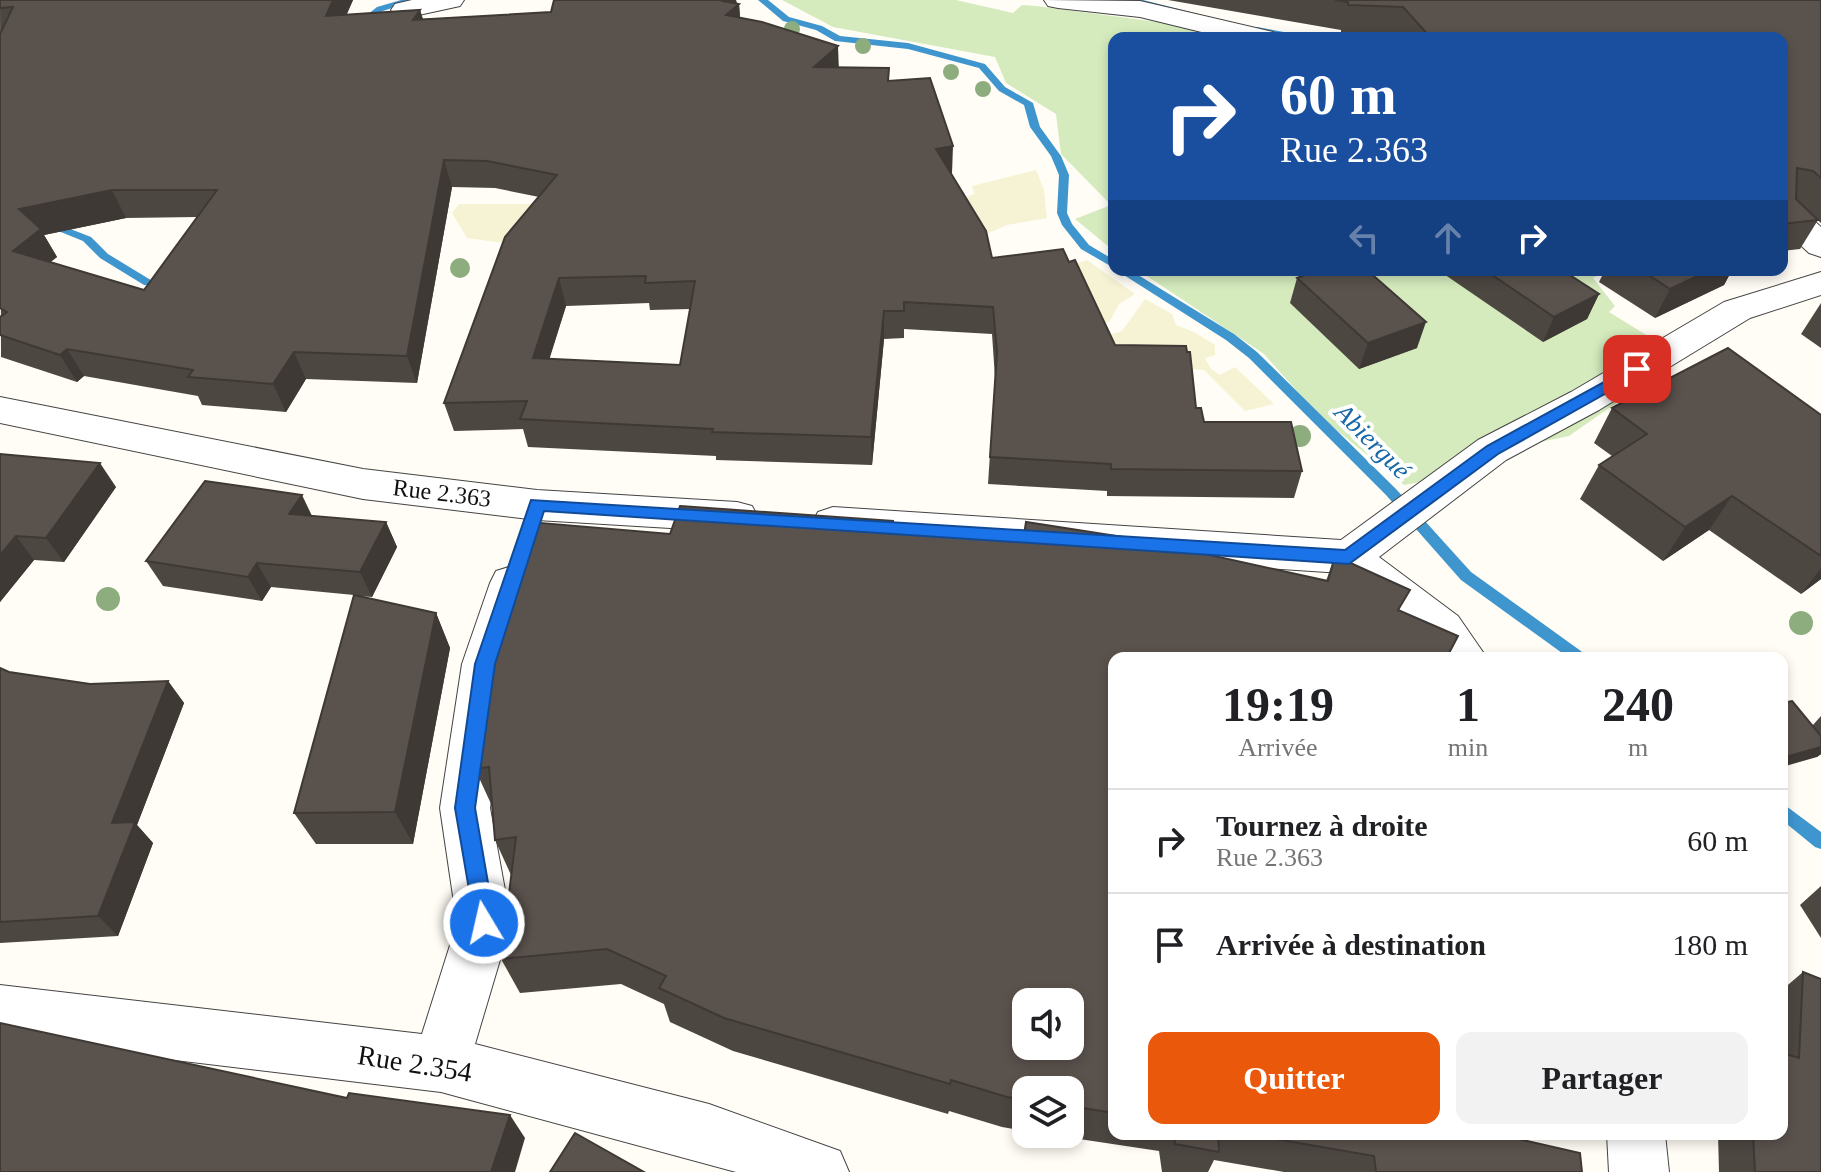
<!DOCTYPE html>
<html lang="fr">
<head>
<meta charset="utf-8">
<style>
	:root { --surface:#fff; --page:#f2f2f2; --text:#202124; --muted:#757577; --line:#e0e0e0; --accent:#ea580c }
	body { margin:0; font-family:Georgia,serif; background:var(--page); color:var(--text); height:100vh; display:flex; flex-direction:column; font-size:30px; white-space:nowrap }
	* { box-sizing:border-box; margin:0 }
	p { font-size:26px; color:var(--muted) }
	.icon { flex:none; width:44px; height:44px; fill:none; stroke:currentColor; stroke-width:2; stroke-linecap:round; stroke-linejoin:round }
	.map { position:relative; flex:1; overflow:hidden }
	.panel { position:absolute; left:1108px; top:652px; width:680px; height:488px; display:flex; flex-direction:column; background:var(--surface); border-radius:16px; box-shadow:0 4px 12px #0003 }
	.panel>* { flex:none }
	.top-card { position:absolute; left:1108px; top:32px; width:680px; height:244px; border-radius:16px; box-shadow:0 4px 12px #0003; background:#1a4fa0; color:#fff; overflow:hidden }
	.buttons { position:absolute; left:1012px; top:988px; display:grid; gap:16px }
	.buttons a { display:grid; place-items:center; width:72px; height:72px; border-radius:16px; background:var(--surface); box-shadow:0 4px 12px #0003; font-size:40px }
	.pin { position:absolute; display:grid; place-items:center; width:68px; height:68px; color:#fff; margin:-34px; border-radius:16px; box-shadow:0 4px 12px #0006 }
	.me { position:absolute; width:88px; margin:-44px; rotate:351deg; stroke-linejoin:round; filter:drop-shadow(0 0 6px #0008) }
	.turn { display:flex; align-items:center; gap:28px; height:168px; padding:0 40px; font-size:36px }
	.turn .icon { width:104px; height:104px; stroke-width:2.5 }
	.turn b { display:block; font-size:56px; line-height:68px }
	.lanes { display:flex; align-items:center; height:76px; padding:0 40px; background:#0003; justify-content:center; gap:40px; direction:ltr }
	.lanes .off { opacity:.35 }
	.eta { display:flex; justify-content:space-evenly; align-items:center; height:136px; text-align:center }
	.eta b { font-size:48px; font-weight:700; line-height:56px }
	.action { display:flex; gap:16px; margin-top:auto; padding:16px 40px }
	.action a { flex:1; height:92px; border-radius:16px; background:var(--accent); color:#fff; font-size:32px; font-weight:700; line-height:92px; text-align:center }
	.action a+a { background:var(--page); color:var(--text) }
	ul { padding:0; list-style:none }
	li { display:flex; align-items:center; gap:24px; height:104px; padding:0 40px; border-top:2px solid var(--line) }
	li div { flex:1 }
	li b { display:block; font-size:30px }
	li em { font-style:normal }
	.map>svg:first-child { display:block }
</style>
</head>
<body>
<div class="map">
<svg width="1821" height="1172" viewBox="0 0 1821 1172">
	<rect width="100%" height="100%" fill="#fffdf5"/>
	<!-- farmland -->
	<g fill="#f6f3d4">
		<polygon points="1036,170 1044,190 1047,218 1007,225 975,239 954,202 974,194 972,186"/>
		<polygon points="459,204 546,204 531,247 467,238 452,213"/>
		<polygon points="1087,260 1135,294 1119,304 1110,321 1103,324 1069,266"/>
		<polygon points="1145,299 1172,314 1176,325 1194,332 1215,345 1215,355 1205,358 1211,369 1220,375 1235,367 1274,404 1245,411 1204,370 1164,368 1091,341 1122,331"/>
	</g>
	<!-- green -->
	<g fill="#d5ebbd">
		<polygon points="782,0 956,0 1013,13 1022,5 1036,6 1196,27 1233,38 1114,38 1114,251 1075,219 1111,205 1061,154 1056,114 1006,83 995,57 833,27"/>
		<polygon points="1138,270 1610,270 1593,278 1615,306 1609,312 1682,357 1569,436 1516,447 1464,474 1404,485 1318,415 1264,354"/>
	</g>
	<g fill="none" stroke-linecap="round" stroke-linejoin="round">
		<!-- stream -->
		<g fill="#3f96cf" fill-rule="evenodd">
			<polygon points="401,0 415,0 383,11 365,25 357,23 377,7"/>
			<polygon points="758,0 768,0 789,17 822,26 840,36 908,43 985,64 1005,87 1033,103 1040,127 1061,156 1069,175 1067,213 1072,224 1089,245 1114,260 1114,268 1081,249 1062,225 1057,213 1059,175 1051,156 1030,127 1024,105 999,91 979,68 908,49 835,41 816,30 783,21"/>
			<polygon points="1128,0 1143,0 1222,20 1217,23"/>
			<polygon points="1257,27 1300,35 1305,38 1285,38 1254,32 1254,28"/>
			<polygon points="50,221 91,237 108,254 154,282 152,285 144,285 100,258 83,241 46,226 46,222"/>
			<polygon points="1116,270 1130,270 1234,334 1257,352 1396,489 1471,572 1585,654 1587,658 1569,658 1461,580 1386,495 1249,358 1226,340"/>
			<polygon points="1782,803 1821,832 1821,849 1815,847 1782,820"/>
		</g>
		<defs>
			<g id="street">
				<polygon points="464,0 460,6 405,18 395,16 391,10 395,4 412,0"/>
				<polygon points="1044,0 1140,1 1273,32 1278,38 1226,38 1140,17 1058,8 1048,6"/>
				<polygon points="1782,199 1794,202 1821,227 1821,257 1809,253 1782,228"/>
				<polygon points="1821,272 1821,295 1750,318 1599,410 1506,460 1379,557 1458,616 1487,658 1438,658 1426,642 1342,573 833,539 818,534 812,523 818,512 833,507 1341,540 1478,440 1571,392 1724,302"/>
				<polygon points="0,397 363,469 537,490 737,502 752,506 758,517 752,528 737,532 537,520 363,499 0,423"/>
				<polygon points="512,566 528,571 534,583 508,664 490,808 511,923 475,1044 709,1104 840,1151 849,1172 736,1172 441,1092 0,1039 0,985 422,1034 457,923 440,808 462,664 490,583 496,571"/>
				<polygon points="1607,1134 1665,1134 1669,1172 1609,1172"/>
			</g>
		</defs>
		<!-- street casing -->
		<use href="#street" stroke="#444" stroke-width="2"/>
		<!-- street -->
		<use href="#street" fill="#fff" fill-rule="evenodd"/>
	</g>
	<!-- trees -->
	<g fill="#8dad7f">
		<circle cx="792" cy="29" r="8"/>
		<circle cx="863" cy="46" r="8"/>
		<circle cx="951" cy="72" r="8"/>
		<circle cx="983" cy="89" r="8"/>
		<circle cx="460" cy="268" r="10"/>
		<circle cx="1300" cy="436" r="11"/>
		<circle cx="108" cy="599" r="12"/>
		<circle cx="1801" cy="623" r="12"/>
	</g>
	<!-- wall -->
	<g fill="#4d4742" fill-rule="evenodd">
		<path d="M0 0H353L346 15 420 10 423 19 551 12 736 0 737 4H739L740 18 839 67 890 81 952 173H951L992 258 1069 262 1115 345 1196 408 1204 422 1302 471 1294 498 1107 496V491L988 484 995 378 992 334 904 329V338L884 339 872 465 716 460V456L528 447 523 429 454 431 444 403 539 197 495 188 452 187 417 383 306 379 286 412 202 405 198 396 84 376 77 382 1 357ZM197 217 144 290 50 262 57 257 44 235 126 218ZM649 303 650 310 690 309 680 365 549 359 566 306Z"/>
		<polygon points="1168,0 1821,0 1821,223 1814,217 1782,224 1782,38 1398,38 1395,35 1341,33 1341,30"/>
		<polygon points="1818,220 1800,249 1782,251 1782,224"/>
		<polygon points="1438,270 1562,270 1599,294 1587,319 1543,342"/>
		<polygon points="1605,270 1732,270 1724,285 1655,318 1599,282"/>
		<polygon points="1297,278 1417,348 1359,369 1290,303"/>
		<polygon points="1821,303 1821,348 1801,334"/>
		<polygon points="1612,408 1821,415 1821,579 1801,594 1709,530 1663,561 1580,499 1599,465 1612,456 1594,443"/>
		<polygon points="0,454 116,487 64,562 34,560 0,602"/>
		<polygon points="313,516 386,522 397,547 372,597 358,596 436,613 450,648 413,844 316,844 294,813 354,595 271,587 262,601 163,586 146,561"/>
		<polygon points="893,527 1326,581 1335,556 1410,590 1114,658 1114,1134 1510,1134 1510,1137 1582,1172 1284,1172 1214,1160 1208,1172 1162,1172 1159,1151 1046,1134 1070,1134 1070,1090 1026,1090 1026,1131 1002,1127 949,1111 948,1114 733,1051 670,1022 664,1004 621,984 520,993 501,959 511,875 495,840 492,806 475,769 670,534"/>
		<polygon points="0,668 9,672 90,684 168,681 184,703 137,825 153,843 118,936 0,943"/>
		<polygon points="1821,716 1821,754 1817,757 1812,726"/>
		<polygon points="1821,886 1821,938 1800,905"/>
		<polygon points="1803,972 1821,1172 1719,1172 1718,1134 1782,1134 1782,990"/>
	</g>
	<!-- shaded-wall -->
	<g fill="#3f3936">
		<polygon points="333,0 353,0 335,42 326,16"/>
		<polygon points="724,0 736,0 737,6 739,4 741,30 725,27"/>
		<polygon points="420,10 428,36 413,20"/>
		<polygon points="838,46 839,72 814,67"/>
		<polygon points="953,146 952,173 935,176 936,149"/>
		<polygon points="444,160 452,187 417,383 407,356"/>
		<polygon points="112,190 126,218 44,235 57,257 29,279 13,251 19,209"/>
		<polygon points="1710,270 1732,270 1724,285 1655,318 1670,289"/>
		<polygon points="559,278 566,306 541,386 533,358"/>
		<polygon points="1599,294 1587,319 1543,342 1554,317"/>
		<polygon points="884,311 884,339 872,465 871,437"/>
		<polygon points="1426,322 1417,348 1359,369 1368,343"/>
		<polygon points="67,349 84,376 77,382 60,355"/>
		<polygon points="294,352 306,379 286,412 273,384"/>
		<polygon points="100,463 116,487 64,562 46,538"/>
		<polygon points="302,495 314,520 289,514"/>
		<polygon points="1732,496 1709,530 1663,561 1685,527"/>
		<polygon points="386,522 397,547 372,597 360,572"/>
		<polygon points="16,536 34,560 0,602 0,555"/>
		<polygon points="257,563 271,587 262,601 248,577"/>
		<polygon points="1821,568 1821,579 1801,594"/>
		<polygon points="436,613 450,648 413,844 395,812"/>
		<polygon points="168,681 184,703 137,825 153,843 118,936 98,916 112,823"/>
		<polygon points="1821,747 1821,754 1817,757 1782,767 1782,758"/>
		<polygon points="510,1115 525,1138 515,1172 491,1172"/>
	</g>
	<!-- building -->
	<g fill="#5a524d" stroke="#3f3936" stroke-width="2" fill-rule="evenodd">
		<path d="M0 0H333L326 16 420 10 413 20 551 12 554 0H724L723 1 739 4 726 15 762 22 838 46 814 67 889 68 888 81 930 78 953 146 936 149 986 231 992 258 1063 249 1069 262 1075 260 1115 345 1186 346 1187 352H1190L1196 408H1201L1204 422H1291L1302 471 1111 469V464L990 457 997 352 993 307 904 302V311H884L871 437 712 432 713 429 520 419 527 401 444 403 505 237 557 175 487 161 444 160 407 356 294 352 273 384 188 377 193 370 67 349 60 355 0 335V317L7 312 0 308V34L13 7 0 8ZM112 190H217L144 290 13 251 41 229 19 209ZM646 276 645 283 695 281 680 365 533 358 559 278Z"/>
		<polygon points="1335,0 1821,0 1821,178 1813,171 1797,168 1796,199 1818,220 1782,224 1782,38 1431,38 1403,7 1348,5 1348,2"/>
		<polygon points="1319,270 1367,270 1426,322 1368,343 1297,278"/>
		<polygon points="1485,270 1562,270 1599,294 1554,317"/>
		<polygon points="1641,270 1710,270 1670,289"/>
		<polygon points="1728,348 1821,415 1821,556 1732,496 1685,527 1599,465 1647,434 1612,408"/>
		<polygon points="0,454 100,463 46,538 16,536 0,555"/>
		<polygon points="205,481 302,495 289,514 386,522 360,572 257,563 248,577 146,561"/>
		<path d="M680 506 893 521V527L1024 535 1026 522 1142 540 1328 581 1335 556 1410 590 1398 610 1458 636 1448 655 1455 658H1114V1113L1070 1106V1090H1026V1100L1007 1097 951 1080 950 1084 724 1018 659 988 666 976 607 949 501 959 516 837 495 840 489 767 475 769 495 623 529 522 670 534ZM1026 1002H1070V1046H1026Z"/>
		<polygon points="354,595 436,613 395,812 294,813"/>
		<polygon points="0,668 9,672 90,684 168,681 112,823 135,822 98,916 0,922"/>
		<polygon points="1792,701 1821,736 1821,747 1782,758 1782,703"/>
		<polygon points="1803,972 1821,979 1821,1172 1755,1172 1753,1134 1782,1134 1782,1053 1799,1058"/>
		<polygon points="0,1023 347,1098 349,1093 510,1115 491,1172 0,1172"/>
		<polygon points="575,1133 644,1172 550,1172"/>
		<polygon points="1174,1134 1218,1134 1219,1152 1175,1144"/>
		<polygon points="1247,1134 1510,1134 1510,1137 1580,1153 1582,1172 1376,1172 1374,1156"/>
	</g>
	<!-- route -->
	<polygon fill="#1a73e8" stroke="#114b97" stroke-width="2" points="1637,364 1645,369 1642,373 1498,454 1349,564 544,511 495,664 475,808 495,923 491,930 484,933 476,930 455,808 475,664 531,500 1345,550 1487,446"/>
	<g text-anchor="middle" stroke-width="8" stroke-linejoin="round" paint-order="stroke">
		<!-- street labels -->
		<g font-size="24" fill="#111" stroke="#fff">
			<text transform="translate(442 493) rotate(7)" y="8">Rue 2.363</text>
		</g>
		<!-- water labels -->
		<g font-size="26" font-style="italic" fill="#1768a6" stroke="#fff">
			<text transform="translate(1373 441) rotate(45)" y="9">Abiergué</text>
		</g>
		<!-- near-street labels -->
		<g font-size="28" fill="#111" stroke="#fff">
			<text transform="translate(415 1063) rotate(9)" y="10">Rue 2.354</text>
		</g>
	</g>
</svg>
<div class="buttons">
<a><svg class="icon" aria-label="sound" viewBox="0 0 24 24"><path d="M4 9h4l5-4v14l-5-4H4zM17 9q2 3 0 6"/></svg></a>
<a><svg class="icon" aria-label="layers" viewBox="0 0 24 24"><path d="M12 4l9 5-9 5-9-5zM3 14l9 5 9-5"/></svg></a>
</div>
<div class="pin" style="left:1637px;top:369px;background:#d93025"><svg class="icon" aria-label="arrive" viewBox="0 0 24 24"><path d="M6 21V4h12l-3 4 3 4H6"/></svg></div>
<svg class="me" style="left:484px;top:923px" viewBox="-20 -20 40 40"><circle r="17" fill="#1a73e8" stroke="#fff" stroke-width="3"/><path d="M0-11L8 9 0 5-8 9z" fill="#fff"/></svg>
<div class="top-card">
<div class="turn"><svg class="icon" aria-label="right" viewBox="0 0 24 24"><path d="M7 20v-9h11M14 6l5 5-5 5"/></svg><div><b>60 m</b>Rue 2.363</div></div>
<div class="lanes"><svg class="icon off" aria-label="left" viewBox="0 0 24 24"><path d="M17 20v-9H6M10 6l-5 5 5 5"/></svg><svg class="icon off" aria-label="ahead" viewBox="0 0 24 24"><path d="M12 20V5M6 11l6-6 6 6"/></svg><svg class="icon" aria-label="right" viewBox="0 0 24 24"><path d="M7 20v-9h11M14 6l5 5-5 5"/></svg></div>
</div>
<section class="panel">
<div class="eta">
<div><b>19:19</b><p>Arrivée</p></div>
<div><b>1</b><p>min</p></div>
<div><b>240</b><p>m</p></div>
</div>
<ul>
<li><svg class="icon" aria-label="right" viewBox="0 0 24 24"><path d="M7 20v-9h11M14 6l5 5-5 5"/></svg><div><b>Tournez à droite</b><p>Rue 2.363</p></div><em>60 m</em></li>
<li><svg class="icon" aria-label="arrive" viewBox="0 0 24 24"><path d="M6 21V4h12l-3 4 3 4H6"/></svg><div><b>Arrivée à destination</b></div><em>180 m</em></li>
</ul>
<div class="action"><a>Quitter</a><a>Partager</a></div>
</section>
</div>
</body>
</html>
